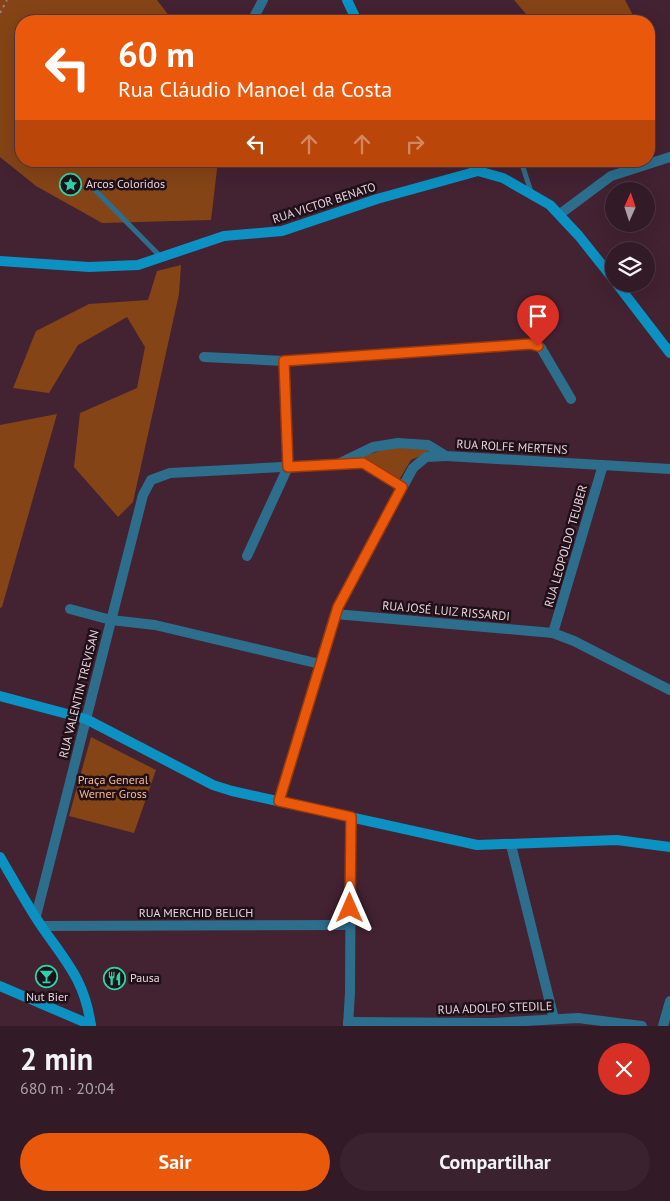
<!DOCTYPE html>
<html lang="pt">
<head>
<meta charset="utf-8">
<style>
	:root { --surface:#321a26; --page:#3a232e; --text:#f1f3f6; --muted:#a8a1a7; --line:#4d3843; --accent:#ea580c }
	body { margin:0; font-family:"PT Sans",sans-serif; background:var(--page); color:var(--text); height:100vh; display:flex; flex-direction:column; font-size:19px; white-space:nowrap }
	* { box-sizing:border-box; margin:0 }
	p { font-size:16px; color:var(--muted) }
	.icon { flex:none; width:28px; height:28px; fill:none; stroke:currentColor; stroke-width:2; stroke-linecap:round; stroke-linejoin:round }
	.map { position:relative; height:1026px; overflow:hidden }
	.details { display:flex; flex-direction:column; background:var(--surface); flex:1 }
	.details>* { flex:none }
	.hud { position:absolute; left:15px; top:15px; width:640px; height:152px; border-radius:20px; box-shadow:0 5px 20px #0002,0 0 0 1px var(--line); background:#ea580c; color:#fff; overflow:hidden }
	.needle { width:32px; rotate:3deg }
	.fabs { position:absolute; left:605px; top:182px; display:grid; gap:10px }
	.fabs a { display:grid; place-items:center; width:50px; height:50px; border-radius:50%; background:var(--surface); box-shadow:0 5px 20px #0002,0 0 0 1px var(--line); font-size:25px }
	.pin { position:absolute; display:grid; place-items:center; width:42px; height:42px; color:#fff; margin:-51px -21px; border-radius:50% 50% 50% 0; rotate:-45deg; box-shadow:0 0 5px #0007 }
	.pin .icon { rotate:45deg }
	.me { position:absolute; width:55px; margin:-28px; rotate:0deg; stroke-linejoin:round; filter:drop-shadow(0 0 4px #0008) }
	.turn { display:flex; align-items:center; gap:18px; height:105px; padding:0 20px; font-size:22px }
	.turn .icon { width:65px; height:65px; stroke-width:2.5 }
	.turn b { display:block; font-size:35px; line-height:42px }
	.lanes { display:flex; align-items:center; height:48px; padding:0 20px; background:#0003; justify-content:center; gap:25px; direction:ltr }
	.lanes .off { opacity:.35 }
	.round { display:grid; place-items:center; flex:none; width:52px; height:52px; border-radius:26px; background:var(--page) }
	.headline { display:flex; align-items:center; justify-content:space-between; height:85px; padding:0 20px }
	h1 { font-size:30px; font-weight:700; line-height:38px }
	.button { display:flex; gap:10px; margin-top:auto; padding:10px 20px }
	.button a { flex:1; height:58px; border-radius:30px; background:var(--accent); color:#fff; font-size:20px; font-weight:700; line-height:58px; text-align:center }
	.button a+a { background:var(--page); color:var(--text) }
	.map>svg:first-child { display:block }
</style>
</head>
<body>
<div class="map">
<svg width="670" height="1026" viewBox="0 0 670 1026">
	<rect width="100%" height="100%" fill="#432232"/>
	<!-- green -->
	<g fill="#844416">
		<polygon points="0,0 157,0 173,21 21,21 21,161 218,161 211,220 102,223 36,186 0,157"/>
		<polygon points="514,0 625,0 636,21 532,21"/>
		<polygon points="181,265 179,294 133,502 118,517 74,467 80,413 137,388 145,347 127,317 78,345 49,393 13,388 36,331 89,304 148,300 157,271"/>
		<polygon points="57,414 2,607 0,608 0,425"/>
		<polygon points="393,447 426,449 429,452 411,460 399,480 369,460 356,458"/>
		<polygon points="91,737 156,770 134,833 69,816"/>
	</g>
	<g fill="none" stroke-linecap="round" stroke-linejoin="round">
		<!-- path -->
		<polyline stroke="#987c89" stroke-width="2" stroke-dasharray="2.5 4" stroke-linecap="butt" points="0,13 7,0"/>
		<!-- lane -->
		<g stroke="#2d6e8d" stroke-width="5">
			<polyline points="521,161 531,192"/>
			<polyline points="93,188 162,258"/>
		</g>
		<!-- street -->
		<g stroke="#2d6e8d" stroke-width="10">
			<polyline points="252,21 263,0"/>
			<polyline points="560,214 611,176 670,157"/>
			<polyline points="204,357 284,361 535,344 541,348 571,399"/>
			<polyline points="342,464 366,464 402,487"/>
			<polyline points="247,556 288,467 284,361"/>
			<polyline points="70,609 111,620 155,625 320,664"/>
			<polyline points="335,614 553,633 574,641 670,690"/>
			<polyline points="553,633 603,465"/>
			<polyline points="279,801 335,614 343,597 413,468 426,457 446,456"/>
			<polyline points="511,845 554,1019"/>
			<polyline points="36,916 143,495 151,480 170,473 338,464 373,447 398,443 428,445 446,456 670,469"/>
			<polyline points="42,926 350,925"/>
			<polyline points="348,1022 491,1023 578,1018 642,1026"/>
			<polyline points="348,1026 350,992 351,817"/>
			<polyline points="663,1026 670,1001"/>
		</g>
		<!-- secondary -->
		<g stroke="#0b91c2" stroke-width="10">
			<polyline points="347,0 357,21"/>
			<polyline points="469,161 478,171 503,178 550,205 579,236 614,280"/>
			<polyline points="0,261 89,267 138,265 224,236 282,231 377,199 478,171"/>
			<polyline points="617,284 670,353"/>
			<polyline points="0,696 86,719 213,785 232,791 477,845 617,840 670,847"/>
			<path d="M0 857C14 881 27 905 42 927 67 963 85 981 91 1026"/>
			<polyline points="0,986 91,1025"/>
		</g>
	</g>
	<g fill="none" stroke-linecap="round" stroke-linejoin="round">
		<defs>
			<polyline id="route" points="350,908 351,817 279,801 338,607 402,487 363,463 288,467 284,361 531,344 538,346"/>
		</defs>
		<!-- route casing -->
		<use href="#route" stroke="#983908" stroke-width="12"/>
		<!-- route -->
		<use href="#route" stroke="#ea580c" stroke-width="9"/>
	</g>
	<!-- icons -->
	<defs>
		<symbol id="sight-ring" viewBox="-11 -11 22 22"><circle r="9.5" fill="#201118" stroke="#2ad5ac" stroke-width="1.5"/><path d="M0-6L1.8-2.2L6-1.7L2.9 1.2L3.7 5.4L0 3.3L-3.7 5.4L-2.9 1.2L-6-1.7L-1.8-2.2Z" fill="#2ad5ac"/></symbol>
		<symbol id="bar-ring" viewBox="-11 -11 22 22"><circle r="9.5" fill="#201118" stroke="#2ad5ac" stroke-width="1.5"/><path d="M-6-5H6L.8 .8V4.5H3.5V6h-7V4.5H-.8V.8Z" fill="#2ad5ac"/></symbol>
		<symbol id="restaurant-ring" viewBox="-11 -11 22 22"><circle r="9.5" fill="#201118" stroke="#2ad5ac" stroke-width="1.5"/><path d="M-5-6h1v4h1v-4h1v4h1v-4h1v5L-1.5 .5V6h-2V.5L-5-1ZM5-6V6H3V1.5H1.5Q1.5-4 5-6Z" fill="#2ad5ac"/></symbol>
	</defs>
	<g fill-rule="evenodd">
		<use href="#sight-ring" x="58" y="172" width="25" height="25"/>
		<use href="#bar-ring" x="34" y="964" width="25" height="25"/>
		<use href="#restaurant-ring" x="102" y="966" width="25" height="25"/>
	</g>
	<g text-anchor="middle" stroke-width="5" stroke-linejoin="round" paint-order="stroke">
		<!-- poi labels -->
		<g font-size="12" fill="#e8d1da" stroke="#201118" text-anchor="start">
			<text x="86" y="188">Arcos Coloridos</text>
			<text x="130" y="982">Pausa</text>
			<text x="47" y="1001" text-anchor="middle">Nut Bier</text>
		</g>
		<!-- street labels -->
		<g font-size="12" fill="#e8d1da" stroke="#201118">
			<text transform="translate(324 203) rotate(-18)" y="4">RUA VICTOR BENATO</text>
			<text transform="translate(512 447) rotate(3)" y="4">RUA ROLFE MERTENS</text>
			<text transform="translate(566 546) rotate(-74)" y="4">RUA LEOPOLDO TEUBER</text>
			<text transform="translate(446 611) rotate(5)" y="4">RUA JOSÉ LUIZ RISSARDI</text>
			<text transform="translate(79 694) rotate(-76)" y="4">RUA VALENTIN TREVISAN</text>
			<text x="196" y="917">RUA MERCHID BELICH</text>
			<text transform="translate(495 1008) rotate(-2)" y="4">RUA ADOLFO STEDILE</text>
		</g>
		<!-- park labels -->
		<g font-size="12" fill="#fab993" stroke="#201118">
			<text x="113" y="784">Praça General<tspan x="113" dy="14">Werner Gross</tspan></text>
		</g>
	</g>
</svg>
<div class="fabs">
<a><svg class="needle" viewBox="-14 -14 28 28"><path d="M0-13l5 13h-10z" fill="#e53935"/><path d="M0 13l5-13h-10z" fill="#a8a1a7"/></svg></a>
<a><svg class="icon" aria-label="layers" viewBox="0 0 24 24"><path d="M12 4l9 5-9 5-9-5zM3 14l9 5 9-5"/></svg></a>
</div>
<div class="pin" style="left:538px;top:346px;background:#d93025"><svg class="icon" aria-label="arrive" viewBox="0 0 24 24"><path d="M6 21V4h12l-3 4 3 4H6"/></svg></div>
<svg class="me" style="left:350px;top:908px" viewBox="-20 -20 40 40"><path d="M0-17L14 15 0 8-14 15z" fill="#ea580c" stroke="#fff" stroke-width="4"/></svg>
<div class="hud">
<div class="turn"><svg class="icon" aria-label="left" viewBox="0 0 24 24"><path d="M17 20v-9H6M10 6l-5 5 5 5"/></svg><div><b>60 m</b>Rua Cláudio Manoel da Costa</div></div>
<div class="lanes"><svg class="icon" aria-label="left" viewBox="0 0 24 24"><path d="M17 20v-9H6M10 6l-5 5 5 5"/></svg><svg class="icon off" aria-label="ahead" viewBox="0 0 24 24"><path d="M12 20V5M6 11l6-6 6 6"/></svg><svg class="icon off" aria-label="ahead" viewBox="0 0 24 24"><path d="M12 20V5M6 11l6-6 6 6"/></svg><svg class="icon off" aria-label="right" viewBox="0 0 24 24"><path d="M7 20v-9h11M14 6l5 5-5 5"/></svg></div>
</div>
</div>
<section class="details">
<div class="headline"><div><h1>2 min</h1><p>680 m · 20:04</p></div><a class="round" style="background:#d93025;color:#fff"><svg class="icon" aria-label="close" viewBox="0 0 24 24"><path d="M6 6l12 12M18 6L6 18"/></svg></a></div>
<div class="button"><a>Sair</a><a>Compartilhar</a></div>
</section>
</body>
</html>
